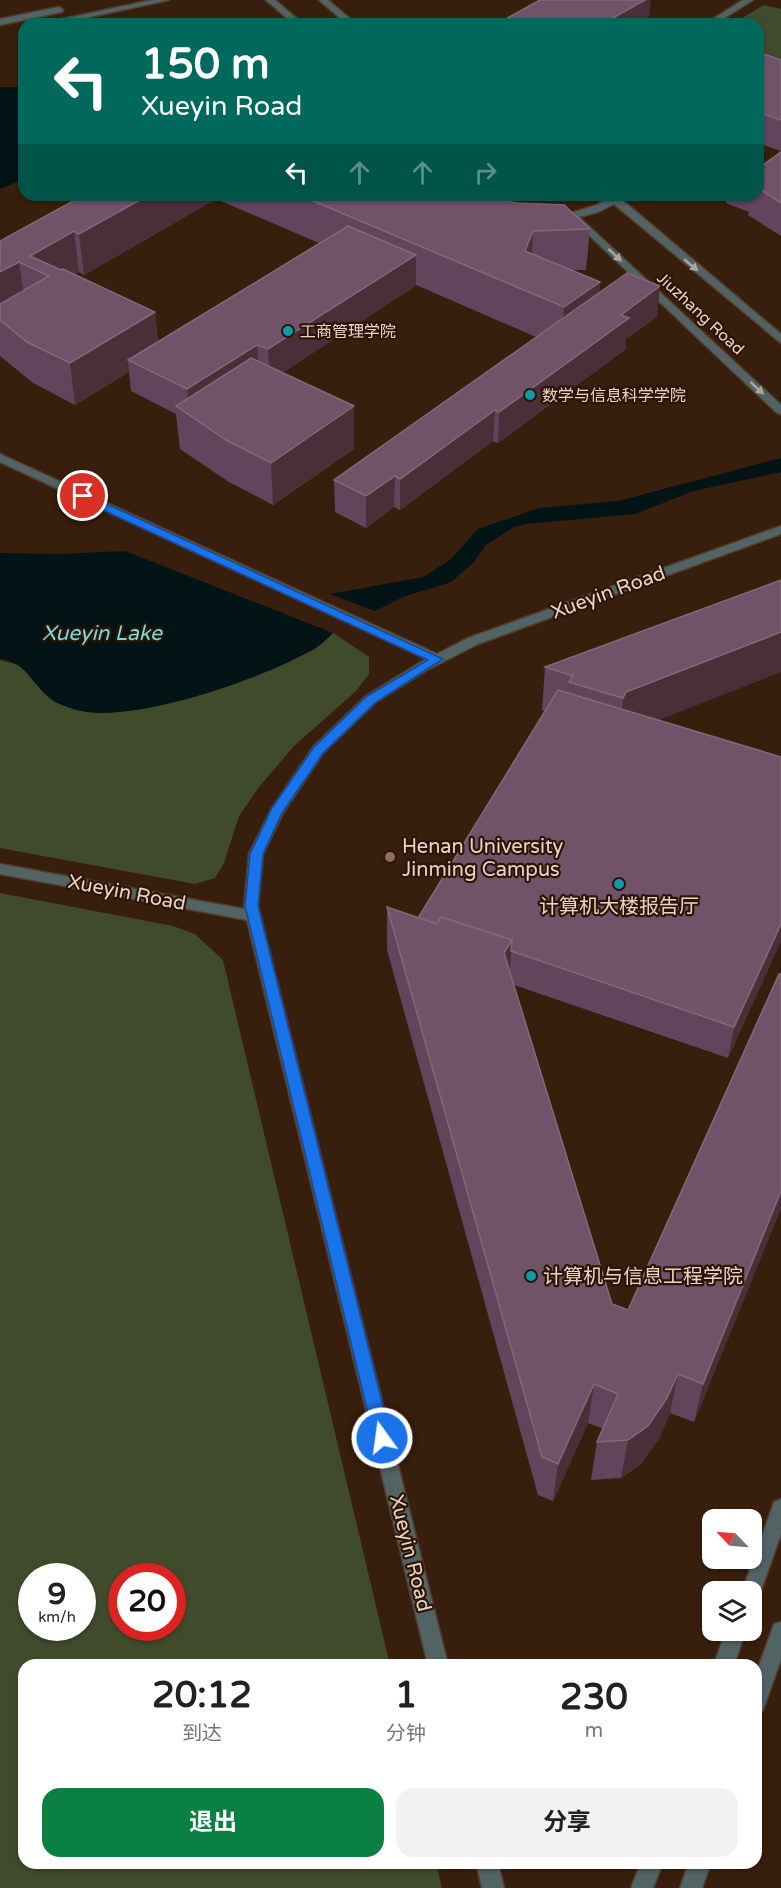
<!DOCTYPE html>
<html lang="zh">
<head>
<meta charset="utf-8">
<style>
	:root { --surface:#fff; --page:#f2f2f2; --text:#202124; --muted:#757577; --accent:#0b8043 }
	body { margin:0; font-family:"Varela Round","Noto Sans SC",sans-serif; background:var(--page); color:var(--text); height:100vh; display:flex; flex-direction:column; font-size:22px; white-space:nowrap }
	* { box-sizing:border-box; margin:0 }
	p { font-size:20px; color:var(--muted) }
	.icon { flex:none; width:33px; height:33px; fill:none; stroke:currentColor; stroke-width:2; stroke-linecap:round; stroke-linejoin:round }
	.map { position:relative; flex:1; overflow:hidden }
	.details { position:absolute; left:18px; top:1659px; width:744px; height:210px; display:flex; flex-direction:column; background:var(--surface); border-radius:18px; box-shadow:0 2px 4px #0004 }
	.details>* { flex:none }
	.hud { position:absolute; left:18px; top:18px; width:746px; height:183px; border-radius:18px; box-shadow:0 2px 4px #0004; background:#00695c; color:#fff; overflow:hidden }
	.needle { width:39px; rotate:295deg }
	.controls { position:absolute; left:702px; top:1509px; display:grid; gap:12px }
	.controls a { display:grid; place-items:center; width:60px; height:60px; border-radius:12px; background:var(--surface); box-shadow:0 2px 4px #0004; font-size:30px }
	.speed { position:absolute; left:18px; top:1563px; display:flex; gap:12px; font-size:30px; font-weight:700; text-align:center }
	.speed>* { display:grid; place-content:center; width:78px; height:78px; border-radius:50%; background:var(--surface); box-shadow:0 2px 4px #0004; line-height:1 }
	.speed small { font-size:15px; font-weight:400 }
	.speed .limit { border:9px solid #d22; background:#fff; color:#111 }
	.pin { position:absolute; display:grid; place-items:center; width:51px; height:51px; color:#fff; margin:-26px; border:3px solid #fff; border-radius:50%; box-shadow:0 2px 6px #0007 }
	.me { position:absolute; width:66px; margin:-33px; rotate:346deg; stroke-linejoin:round; filter:drop-shadow(0 0 4px #0008) }
	.turn { display:flex; align-items:center; gap:21px; height:126px; padding:0 24px; font-size:27px }
	.turn .icon { width:78px; height:78px; stroke-width:2.5 }
	.turn b { display:block; font-size:42px; line-height:51px }
	.lanes { display:flex; align-items:center; height:57px; padding:0 24px; background:#0003; justify-content:center; gap:30px; direction:ltr }
	.lanes .off { opacity:.35 }
	.eta { display:flex; justify-content:space-evenly; align-items:center; height:102px; text-align:center }
	.eta b { font-size:36px; font-weight:700; line-height:42px }
	.action { display:flex; gap:12px; margin-top:auto; padding:12px 24px }
	.action a { flex:1; height:69px; border-radius:18px; background:var(--accent); color:#fff; font-size:24px; font-weight:700; line-height:69px; text-align:center }
	.action a+a { background:var(--page); color:var(--text) }
	.map>svg:first-child { display:block }
</style>
</head>
<body>
<div class="map">
<svg width="781" height="1888" viewBox="0 0 781 1888">
	<rect width="100%" height="100%" fill="#381e0d"/>
	<!-- green -->
	<g fill="#404b2b" fill-rule="evenodd">
		<polygon points="764,5 781,9 781,63 758,60 758,24 732,24"/>
		<polygon points="333,633 369,657 369,674 356,691 294,746 259,787 239,816 224,863 215,878 195,884 0,848 0,660 22,666 33,681 135,710 228,686 314,650"/>
		<path d="M0 893 173 926 195 934 223 960 390 1665H24V1863H436L442 1888H0ZM32 1576H82V1628H32ZM122 1576H172V1628H122Z"/>
	</g>
	<!-- water -->
	<g fill="#031416">
		<polygon points="0,87 24,87 24,179 0,189"/>
		<polygon points="781,458 781,472 693,491 635,514 526,524 514,527 486,545 472,564 451,582 403,597 375,611 330,594 423,577 450,560 478,529 539,508 618,501"/>
		<path d="M125 551 333 633C327 639 320 646 312 650 262 679 127 727 73 709 66 706 57 704 52 700 32 685 27 662 0 659V553L60 554Z"/>
	</g>
	<g fill="none" stroke-linecap="round" stroke-linejoin="round">
		<defs>
			<g id="lane">
				<polygon points="152,0 169,0 57,24 39,24"/>
				<polygon points="266,0 275,0 303,24 294,24"/>
				<polygon points="319,0 328,0 356,24 347,24"/>
				<polygon points="743,0 753,0 715,24 705,24"/>
				<polygon points="59,7 63,10 62,12 0,25 0,19"/>
				<polygon points="484,195 496,195 518,209 509,211"/>
				<polygon points="613,195 624,195 621,199 781,334 781,343 614,204 598,212 579,217 781,405 781,414 777,413 571,218 566,219 561,216 597,205"/>
				<polygon points="0,454 437,654 468,638 781,526 781,534 478,644 427,670 376,702 324,752 283,813 263,854 258,906 448,1665 428,1665 247,920 0,874 0,864 244,909 249,854 272,808 314,746 366,696 426,659 0,462"/>
				<polygon points="781,1499 781,1534 758,1599 752,1601 752,1592 742,1592 772,1508 774,1502"/>
				<polygon points="781,1622 781,1659 763,1710 756,1713 756,1674 774,1624"/>
				<polygon points="726,1630 746,1630 734,1665 714,1665"/>
				<polygon points="476,1863 498,1863 504,1888 482,1888"/>
				<polygon points="641,1863 663,1863 653,1888 631,1888"/>
				<polygon points="689,1863 711,1863 702,1888 680,1888"/>
			</g>
		</defs>
		<!-- lane casing -->
		<use href="#lane" stroke="#543b2b" stroke-width="3"/>
		<!-- lane -->
		<use href="#lane" fill="#516365" fill-rule="evenodd"/>
	</g>
	<!-- wall -->
	<g fill="#62445d" fill-rule="evenodd">
		<polygon points="758,52 781,60 781,151 758,143"/>
		<polygon points="781,152 781,236 748,215 749,212 726,203 727,195 758,195 758,166 760,167"/>
		<path d="M84 195H476L590 229 586 270H571L600 282 599 293 657 317 626 339V349L498 443 493 441 400 510 394 507 366 528 335 512 334 480 536 337 416 285 282 373 354 449 273 505 229 482 180 449 176 414 131 391 129 372 75 405 33 383 0 356V241ZM216 199 319 243 158 342 155 312 75 274 79 272 84 275Z"/>
		<polygon points="781,580 659,720 781,757 781,941 728,1058 514,985 612,1304 628,1310 781,974 781,1208 694,1422 670,1413 660,1437 641,1464 621,1478 591,1480 597,1442 603,1429 588,1423 553,1501 538,1495 387,950 387,907 418,918 545,711 542,710 545,667"/>
	</g>
	<!-- shaded-wall -->
	<g fill="#4b2e38">
		<polygon points="645,0 651,0 648,24 602,24"/>
		<polygon points="149,195 216,195 216,199 84,275 79,234"/>
		<polygon points="74,231 79,272 51,288 49,276 30,256"/>
		<polygon points="533,231 531,271 525,251"/>
		<polygon points="416,255 416,286 270,381 268,349"/>
		<polygon points="19,262 25,303 0,317 0,272"/>
		<polygon points="600,282 597,323 561,348 564,307"/>
		<polygon points="660,286 657,317 626,339 626,349 498,443 499,412 621,315"/>
		<polygon points="155,312 159,354 128,360 129,372 75,405 70,363"/>
		<polygon points="257,345 259,376 189,415 187,389"/>
		<polygon points="354,406 354,449 273,505 271,463"/>
		<polygon points="495,410 493,441 400,510 400,479"/>
		<polygon points="395,476 394,507 366,528 366,496"/>
		<polygon points="781,632 781,672 621,735 618,741 623,698 626,692"/>
		<polygon points="781,924 781,941 728,1058 734,1027"/>
		<polygon points="512,940 509,983 504,953"/>
		<polygon points="781,1191 781,1208 694,1422 703,1384"/>
		<polygon points="678,1374 670,1413 660,1437 641,1464 621,1478 628,1440"/>
		<polygon points="594,1384 588,1423 553,1501 558,1464"/>
	</g>
	<!-- building -->
	<g fill="#705369" stroke="#836878" stroke-width="1.5">
		<polygon points="540,0 645,0 602,24 488,24 497,19 502,21"/>
		<polygon points="669,21 678,24 663,24"/>
		<polygon points="758,52 781,60 781,120 758,112"/>
		<polygon points="781,152 781,203 758,188 758,166 760,167"/>
		<polygon points="84,195 149,195 79,234 74,231 30,256 61,270 63,269 155,312 70,363 27,342 0,320 0,304 49,276 19,262 0,272 0,241"/>
		<polygon points="299,195 476,195 516,203 564,205 590,229 533,231 525,251 600,282 564,307"/>
		<polygon points="348,226 416,255 268,349 257,345 187,389 128,360"/>
		<polygon points="627,273 660,286 621,315 629,318 499,412 495,410 400,479 395,476 366,496 334,480"/>
		<polygon points="251,358 354,406 271,463 226,440 176,406"/>
		<polygon points="781,580 781,632 626,692 623,698 569,682 573,676 545,667"/>
		<polygon points="558,690 781,757 781,924 734,1027 511,951 512,940 441,917 437,924 418,918"/>
		<polygon points="387,907 437,924 441,917 512,940 504,953 612,1304 628,1310 779,974 781,974 781,1191 703,1384 678,1374 667,1398 648,1426 628,1440 597,1442 618,1394 594,1384 558,1464 542,1457"/>
	</g>
	<!-- one-way arrows -->
	<defs><path id="oneway-solid" d="M-6-.8H1V-3.2L6.5 0L1 3.2V.8H-6Z" transform="scale(1.5)"/></defs>
	<g fill="#aaa7a2">
		<use href="#oneway-solid" transform="translate(615 255) rotate(43)"/>
		<use href="#oneway-solid" transform="translate(691 265) rotate(40)"/>
		<use href="#oneway-solid" transform="translate(757 388) rotate(43)"/>
	</g>
	<!-- route -->
	<polygon fill="#1a73e8" stroke="#114b97" stroke-width="1.5" points="83,493 443,659 376,702 323,753 282,813 263,854 258,906 391,1438 388,1444 382,1446 376,1444 374,1438 245,906 250,854 272,808 314,747 367,696 428,660 79,499 79,494"/>
	<!-- markers -->
	<g fill="#0f9aa8" stroke="#2d1404" stroke-width="2">
		<circle cx="288" cy="331" r="6"/>
		<circle cx="530" cy="395" r="6"/>
		<circle cx="619" cy="884" r="6"/>
		<circle cx="531" cy="1276" r="6"/>
	</g>
	<circle fill="#8d6e63" stroke="#2d1404" stroke-width="2" cx="390" cy="857" r="6"/>
	<g text-anchor="middle" stroke-width="4.5" stroke-linejoin="round" paint-order="stroke">
		<!-- far-street labels -->
		<g font-size="16" fill="#e6d4ca" stroke="#2d1404">
			<text transform="translate(701 313) rotate(43)" y="6">Jiuzhang Road</text>
		</g>
		<!-- far-poi labels -->
		<g font-size="16" fill="#e6d4ca" stroke="#2d1404" text-anchor="start">
			<text x="300" y="337">工商管理学院</text>
			<text x="542" y="401">数学与信息科学学院</text>
		</g>
		<!-- street labels -->
		<g font-size="20" fill="#e6d4ca" stroke="#2d1404">
			<text transform="translate(608 592) rotate(-20)" y="7">Xueyin Road</text>
			<text transform="translate(127 892) rotate(11)" y="7">Xueyin Road</text>
			<text transform="translate(411 1553) rotate(76)" y="7">Xueyin Road</text>
		</g>
		<!-- poi labels -->
		<g font-size="20" fill="#e6d4ca" stroke="#2d1404" text-anchor="start">
			<text x="402" y="853">Henan University<tspan x="402" dy="23">Jinming Campus</tspan></text>
			<text x="619" y="913" text-anchor="middle">计算机大楼报告厅</text>
			<text x="543" y="1283">计算机与信息工程学院</text>
		</g>
		<!-- water labels -->
		<g font-size="21" font-style="italic" fill="#79d9e2" stroke="#2d1404">
			<text x="102" y="640">Xueyin Lake</text>
		</g>
	</g>
</svg>
<div class="controls">
<a><svg class="needle" viewBox="-14 -14 28 28"><path d="M0-13l5 13h-10z" fill="#e53935"/><path d="M0 13l5-13h-10z" fill="#757577"/></svg></a>
<a><svg class="icon" aria-label="layers" viewBox="0 0 24 24"><path d="M12 4l9 5-9 5-9-5zM3 14l9 5 9-5"/></svg></a>
</div>
<div class="speed"><div>9<small>km/h</small></div><div class="limit">20</div></div>
<div class="pin" style="left:83px;top:496px;background:#d93025"><svg class="icon" aria-label="arrive" viewBox="0 0 24 24"><path d="M6 21V4h12l-3 4 3 4H6"/></svg></div>
<svg class="me" style="left:382px;top:1438px" viewBox="-20 -20 40 40"><circle r="17" fill="#1a73e8" stroke="#fff" stroke-width="3"/><path d="M0-11L8 9 0 5-8 9z" fill="#fff"/></svg>
<div class="hud">
<div class="turn"><svg class="icon" aria-label="left" viewBox="0 0 24 24"><path d="M17 20v-9H6M10 6l-5 5 5 5"/></svg><div><b>150 m</b>Xueyin Road</div></div>
<div class="lanes"><svg class="icon" aria-label="left" viewBox="0 0 24 24"><path d="M17 20v-9H6M10 6l-5 5 5 5"/></svg><svg class="icon off" aria-label="ahead" viewBox="0 0 24 24"><path d="M12 20V5M6 11l6-6 6 6"/></svg><svg class="icon off" aria-label="ahead" viewBox="0 0 24 24"><path d="M12 20V5M6 11l6-6 6 6"/></svg><svg class="icon off" aria-label="right" viewBox="0 0 24 24"><path d="M7 20v-9h11M14 6l5 5-5 5"/></svg></div>
</div>
<section class="details">
<div class="eta">
<div><b>20:12</b><p>到达</p></div>
<div><b>1</b><p>分钟</p></div>
<div><b>230</b><p>m</p></div>
</div>
<div class="action"><a>退出</a><a>分享</a></div>
</section>
</div>
</body>
</html>
